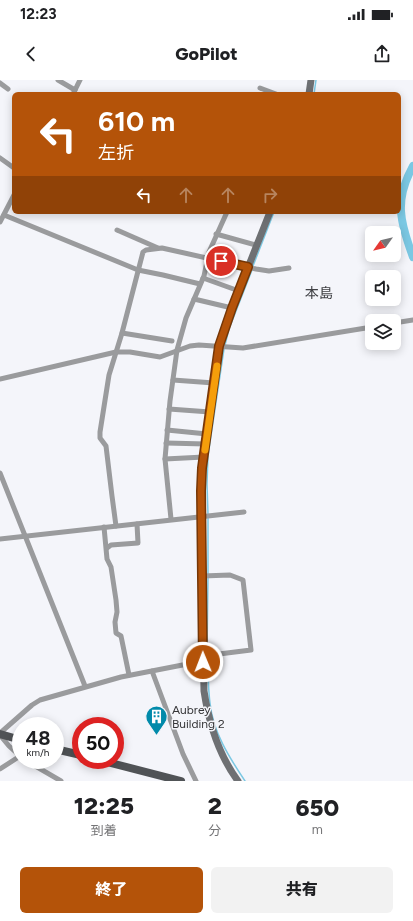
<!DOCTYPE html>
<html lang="ja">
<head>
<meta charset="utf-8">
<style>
	:root { --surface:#fff; --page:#f2f2f2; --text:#202124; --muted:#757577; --accent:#b45309 }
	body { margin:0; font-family:Figtree,"Noto Sans JP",sans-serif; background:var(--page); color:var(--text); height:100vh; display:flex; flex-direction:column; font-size:15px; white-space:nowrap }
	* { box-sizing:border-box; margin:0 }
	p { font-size:13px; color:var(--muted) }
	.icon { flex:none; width:22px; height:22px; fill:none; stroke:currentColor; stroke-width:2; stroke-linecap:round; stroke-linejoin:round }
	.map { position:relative; height:701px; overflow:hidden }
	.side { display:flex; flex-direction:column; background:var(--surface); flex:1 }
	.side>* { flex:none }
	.hud { position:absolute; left:12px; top:12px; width:389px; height:122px; border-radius:6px; box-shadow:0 2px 10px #0003; background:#b45309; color:#fff; overflow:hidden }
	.needle { width:26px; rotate:236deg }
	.tools { position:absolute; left:365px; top:146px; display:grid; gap:8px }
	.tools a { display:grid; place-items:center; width:36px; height:36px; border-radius:6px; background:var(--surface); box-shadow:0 2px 10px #0003; font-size:20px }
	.speed { position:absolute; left:12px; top:637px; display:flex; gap:8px; font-size:20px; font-weight:700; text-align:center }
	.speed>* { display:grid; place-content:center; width:52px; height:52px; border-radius:50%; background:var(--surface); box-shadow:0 2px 10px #0003; line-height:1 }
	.speed small { font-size:10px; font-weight:400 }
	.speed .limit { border:6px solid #d22; background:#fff; color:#111 }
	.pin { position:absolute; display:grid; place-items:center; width:34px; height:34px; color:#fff; margin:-17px; border:2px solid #fff; border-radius:50%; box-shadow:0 1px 4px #0007 }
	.me { position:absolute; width:44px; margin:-22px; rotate:359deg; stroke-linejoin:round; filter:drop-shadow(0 0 3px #0008) }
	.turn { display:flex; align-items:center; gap:14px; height:84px; padding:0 20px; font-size:18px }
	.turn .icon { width:52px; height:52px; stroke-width:2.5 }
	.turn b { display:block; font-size:28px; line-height:34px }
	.lanes { display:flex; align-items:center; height:38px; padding:0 20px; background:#0003; justify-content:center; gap:20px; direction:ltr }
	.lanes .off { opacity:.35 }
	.eta { display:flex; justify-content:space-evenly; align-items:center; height:68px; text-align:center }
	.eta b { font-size:24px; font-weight:800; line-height:28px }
	.action { display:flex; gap:8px; margin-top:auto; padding:8px 20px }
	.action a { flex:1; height:46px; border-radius:6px; background:var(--accent); color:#fff; font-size:16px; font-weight:800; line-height:46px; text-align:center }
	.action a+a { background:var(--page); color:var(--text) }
	.status { display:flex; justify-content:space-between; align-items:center; height:28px; padding:0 20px; background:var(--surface); direction:ltr }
	.status svg { height:11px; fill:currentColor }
	header { display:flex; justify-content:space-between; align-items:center; height:52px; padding:0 20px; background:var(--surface); font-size:18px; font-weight:800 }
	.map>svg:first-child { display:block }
</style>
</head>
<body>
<div class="status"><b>12:23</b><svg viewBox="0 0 49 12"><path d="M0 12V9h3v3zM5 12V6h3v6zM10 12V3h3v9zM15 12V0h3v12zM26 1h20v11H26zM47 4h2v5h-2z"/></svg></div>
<header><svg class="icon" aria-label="back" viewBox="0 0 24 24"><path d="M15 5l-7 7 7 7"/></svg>GoPilot<svg class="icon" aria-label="share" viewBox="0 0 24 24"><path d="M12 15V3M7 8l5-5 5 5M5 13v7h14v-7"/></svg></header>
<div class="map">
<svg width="413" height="701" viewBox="0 0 413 701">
	<rect width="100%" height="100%" fill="#f4f5fa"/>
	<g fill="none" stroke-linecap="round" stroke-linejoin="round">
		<!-- stream -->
		<g stroke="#7bc8e3" stroke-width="1.5">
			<polyline points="314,14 316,0"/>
			<polyline points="253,186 274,132"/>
			<polyline points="225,265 229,249 252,190"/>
			<polyline points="208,434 207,404 208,376 224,269"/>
			<polyline points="208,494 208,437"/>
			<polyline points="207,574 208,497"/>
			<path d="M208 577C208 593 208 608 210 623 213 652 229 677 245 701"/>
		</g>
		<!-- river -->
		<path stroke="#7bc8e3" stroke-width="8" d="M413 86C394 120 400 142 413 177"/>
		<!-- street -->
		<g stroke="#9a9b9d" stroke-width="5">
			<polyline points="58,0 75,10"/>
			<polyline points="0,3 8,9"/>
			<polyline points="260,8 276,14"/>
			<polyline points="73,14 80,0"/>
			<polyline points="0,78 14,88"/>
			<polyline points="4,135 138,190 163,195 200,204"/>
			<polyline points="0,142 14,115"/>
			<polyline points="117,150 158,168"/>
			<polyline points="216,154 256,165"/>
			<polyline points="203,198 239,211"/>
			<polyline points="194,219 232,228"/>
			<polyline points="394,243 413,240"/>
			<polyline points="122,253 172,261"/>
			<polyline points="0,299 116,272 130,272 160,277 190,266 199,265 243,268 372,247"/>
			<polyline points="173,300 214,303"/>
			<polyline points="169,329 210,332"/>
			<polyline points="167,350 207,354"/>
			<polyline points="166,363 206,364"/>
			<polyline points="165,379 204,377"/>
			<polyline points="0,393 85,606"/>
			<polyline points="171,439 165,379 170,321 177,270 186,238 204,196 209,172 227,132"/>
			<polyline points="116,446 112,416 106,366 100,358 100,352 109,295 122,253 143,172 146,170 162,168 256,189 269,191 289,188"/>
			<polyline points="104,447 107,479 111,487 116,520 117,532 115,542 116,553 121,556 129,595"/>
			<polyline points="0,459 244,432"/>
			<polyline points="107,468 111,465 138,463 137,444"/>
			<polyline points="202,496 230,495 243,500 251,570 203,576"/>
			<polyline points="152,591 183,674 196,701"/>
			<polyline points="0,653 32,625 40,620 121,597 203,581"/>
			<polyline points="0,655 9,666 21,677"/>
			<polyline points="25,680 61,701"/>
			<polyline points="0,689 20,676"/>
		</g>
		<!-- secondary -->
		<g stroke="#6e7073" stroke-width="7">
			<polyline points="309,14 311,0"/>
			<path d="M238 701C218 674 209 644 204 611L201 411 202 388 219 266 232 228 270 132"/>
		</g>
		<!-- primary -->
		<g stroke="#505356" stroke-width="8">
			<polyline points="0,654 21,660"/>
			<polyline points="55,669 81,675"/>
			<polyline points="99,680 181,701"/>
		</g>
	</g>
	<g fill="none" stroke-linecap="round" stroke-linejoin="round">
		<defs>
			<polyline id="route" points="203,582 201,411 202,388 219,266 232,228 248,187 221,181"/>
		</defs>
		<!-- route casing -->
		<use href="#route" stroke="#753606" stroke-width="10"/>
		<!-- route -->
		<use href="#route" stroke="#b45309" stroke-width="7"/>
		<!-- slow -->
		<polyline stroke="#f59e0b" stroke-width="7" points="205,370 217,286"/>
	</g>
	<!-- icons -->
	<defs>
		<symbol id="building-pin" viewBox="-11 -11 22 30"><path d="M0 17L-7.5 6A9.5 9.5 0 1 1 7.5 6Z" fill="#018aaa" stroke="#f4f5fa"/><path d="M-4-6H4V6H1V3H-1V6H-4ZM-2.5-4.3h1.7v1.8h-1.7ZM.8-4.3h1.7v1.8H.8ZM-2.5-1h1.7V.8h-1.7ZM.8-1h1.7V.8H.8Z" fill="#fff"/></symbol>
	</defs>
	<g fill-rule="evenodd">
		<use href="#building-pin" x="144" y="624" width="25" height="34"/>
	</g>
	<g text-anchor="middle" stroke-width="3" stroke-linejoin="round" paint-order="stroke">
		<!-- poi labels -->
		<g font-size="12" fill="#353537" stroke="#f4f5fa" text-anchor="start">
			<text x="172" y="634">Aubrey<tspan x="172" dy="14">Building 2</tspan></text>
		</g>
		<!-- quarter labels -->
		<g font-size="14" fill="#3f4044" stroke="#f4f5fa">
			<text x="319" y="218">本島</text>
		</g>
	</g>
</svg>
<div class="tools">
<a><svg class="needle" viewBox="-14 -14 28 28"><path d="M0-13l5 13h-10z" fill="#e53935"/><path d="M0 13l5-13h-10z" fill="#757577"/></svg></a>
<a><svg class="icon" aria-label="sound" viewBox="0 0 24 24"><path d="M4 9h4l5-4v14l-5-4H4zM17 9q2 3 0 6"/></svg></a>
<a><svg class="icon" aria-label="layers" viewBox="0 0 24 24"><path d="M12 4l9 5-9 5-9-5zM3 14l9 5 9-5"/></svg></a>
</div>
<div class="speed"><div>48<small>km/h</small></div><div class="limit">50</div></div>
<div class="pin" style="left:221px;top:181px;background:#d93025"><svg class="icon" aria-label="arrive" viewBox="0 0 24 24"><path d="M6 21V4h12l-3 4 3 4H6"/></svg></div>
<svg class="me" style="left:203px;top:582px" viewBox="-20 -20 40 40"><circle r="17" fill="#b45309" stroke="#fff" stroke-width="3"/><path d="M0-11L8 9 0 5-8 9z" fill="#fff"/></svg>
<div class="hud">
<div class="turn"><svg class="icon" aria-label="left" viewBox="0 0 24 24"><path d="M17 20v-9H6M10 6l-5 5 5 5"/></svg><div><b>610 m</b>左折</div></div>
<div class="lanes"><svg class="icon" aria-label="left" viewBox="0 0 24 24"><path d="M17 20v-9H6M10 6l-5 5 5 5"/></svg><svg class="icon off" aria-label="ahead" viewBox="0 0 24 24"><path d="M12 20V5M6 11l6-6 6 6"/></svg><svg class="icon off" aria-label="ahead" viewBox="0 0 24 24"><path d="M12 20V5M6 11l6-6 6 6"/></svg><svg class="icon off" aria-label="right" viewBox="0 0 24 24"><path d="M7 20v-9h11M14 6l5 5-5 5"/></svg></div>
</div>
</div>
<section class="side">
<div class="eta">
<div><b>12:25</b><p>到着</p></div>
<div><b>2</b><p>分</p></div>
<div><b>650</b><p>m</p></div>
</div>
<div class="action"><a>終了</a><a>共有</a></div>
</section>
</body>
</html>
